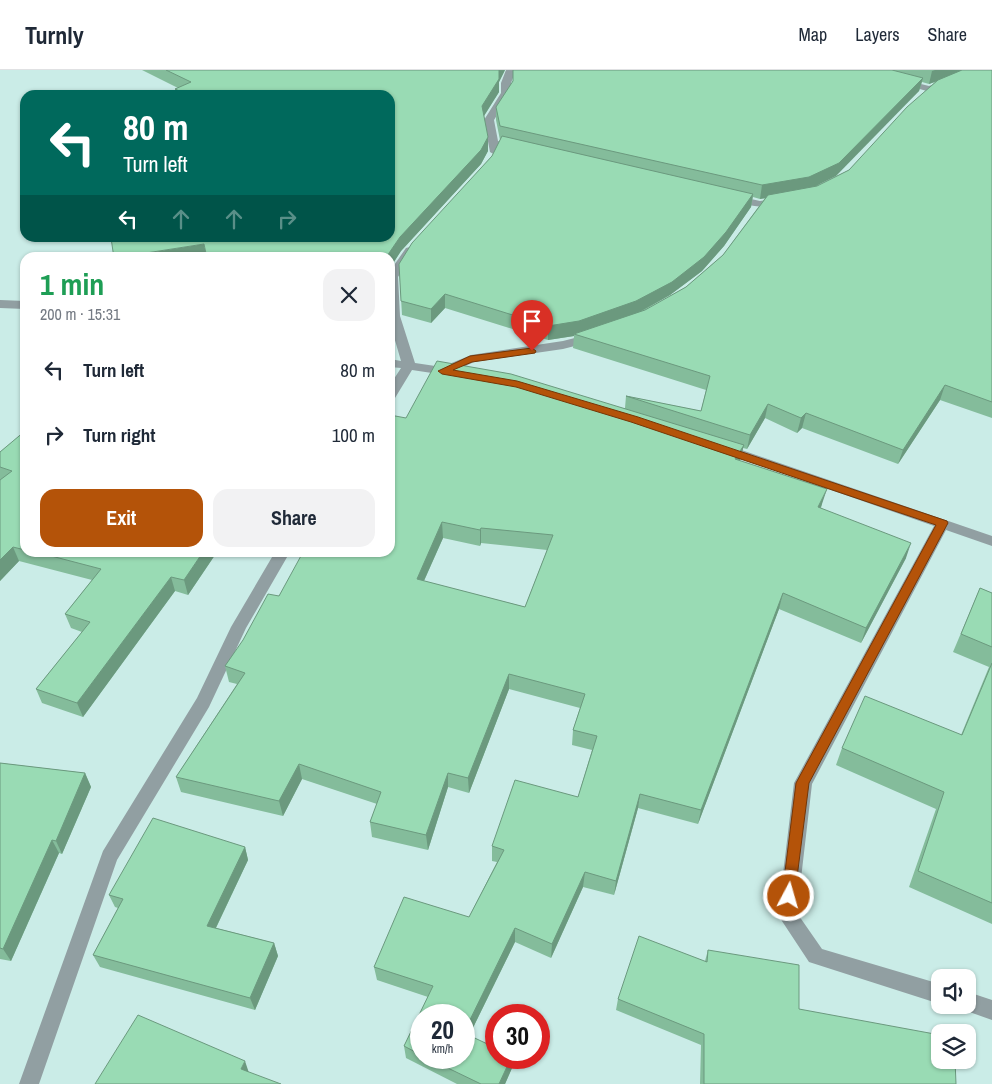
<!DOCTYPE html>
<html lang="en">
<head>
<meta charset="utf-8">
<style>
	:root { --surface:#fff; --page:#f2f2f3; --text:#1f2937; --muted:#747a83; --line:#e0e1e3; --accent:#b45309 }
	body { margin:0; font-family:"Archivo Narrow",sans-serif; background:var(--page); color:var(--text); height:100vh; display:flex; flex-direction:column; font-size:19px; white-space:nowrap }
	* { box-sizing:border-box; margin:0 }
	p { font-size:16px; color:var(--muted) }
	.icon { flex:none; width:28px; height:28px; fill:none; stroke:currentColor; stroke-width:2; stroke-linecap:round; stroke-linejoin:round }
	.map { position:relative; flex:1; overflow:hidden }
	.side { position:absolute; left:20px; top:182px; width:375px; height:305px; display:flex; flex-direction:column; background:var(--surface); border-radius:15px; box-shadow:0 1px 4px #0004 }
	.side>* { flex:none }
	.guide { position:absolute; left:20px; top:20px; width:375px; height:152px; border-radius:15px; box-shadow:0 1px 4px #0004; background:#00695c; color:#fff; overflow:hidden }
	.fabs { position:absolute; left:931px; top:899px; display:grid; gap:10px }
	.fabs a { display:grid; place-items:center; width:45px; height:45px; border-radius:10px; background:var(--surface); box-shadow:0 1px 4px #0004; font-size:25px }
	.speed { position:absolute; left:410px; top:934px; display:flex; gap:10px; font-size:25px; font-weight:700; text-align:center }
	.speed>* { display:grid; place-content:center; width:65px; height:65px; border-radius:50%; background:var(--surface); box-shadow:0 1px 4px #0004; line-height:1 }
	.speed small { font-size:12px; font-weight:400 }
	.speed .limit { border:8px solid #d22; background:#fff; color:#111 }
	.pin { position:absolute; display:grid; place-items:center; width:42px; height:42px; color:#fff; margin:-51px -21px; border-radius:50% 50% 50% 0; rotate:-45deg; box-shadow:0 0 5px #0007 }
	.pin .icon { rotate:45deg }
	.me { position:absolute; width:55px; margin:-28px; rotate:6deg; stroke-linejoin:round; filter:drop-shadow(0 0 4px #0008) }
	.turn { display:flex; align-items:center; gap:18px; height:105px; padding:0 20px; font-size:22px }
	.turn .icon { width:65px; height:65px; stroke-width:2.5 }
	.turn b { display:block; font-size:35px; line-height:42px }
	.lanes { display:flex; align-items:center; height:48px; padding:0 20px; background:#0003; justify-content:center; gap:25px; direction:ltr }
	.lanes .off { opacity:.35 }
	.round { display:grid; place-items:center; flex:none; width:52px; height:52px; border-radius:15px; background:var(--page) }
	.head { display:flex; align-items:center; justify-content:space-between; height:85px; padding:0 20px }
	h1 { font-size:30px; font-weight:800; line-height:38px; color:#1e9e55 }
	.primary-button { display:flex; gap:10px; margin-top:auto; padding:10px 20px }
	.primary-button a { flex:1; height:58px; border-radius:15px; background:var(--accent); color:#fff; font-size:20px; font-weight:800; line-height:58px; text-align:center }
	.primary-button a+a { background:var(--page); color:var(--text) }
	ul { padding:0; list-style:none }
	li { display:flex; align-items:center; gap:15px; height:65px; padding:0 20px }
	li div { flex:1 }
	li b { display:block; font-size:19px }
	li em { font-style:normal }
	header { display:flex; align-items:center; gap:30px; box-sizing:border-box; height:70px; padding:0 25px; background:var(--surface); border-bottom:1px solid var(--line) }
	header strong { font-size:24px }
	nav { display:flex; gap:28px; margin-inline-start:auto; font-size:18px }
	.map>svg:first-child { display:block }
</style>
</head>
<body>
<header>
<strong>Turnly</strong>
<nav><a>Map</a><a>Layers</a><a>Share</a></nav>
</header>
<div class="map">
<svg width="992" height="1014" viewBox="0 0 992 1014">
	<rect width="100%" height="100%" fill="#caece7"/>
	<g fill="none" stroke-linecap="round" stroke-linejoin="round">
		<!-- minor -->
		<g fill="#919fa2" fill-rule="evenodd">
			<polygon points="506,0 516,0 511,13 511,23 494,50 498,71 523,78 518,81 499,77 500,82 495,85 490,82 484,50 501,23 501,13"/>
			<polygon points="972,0 985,0 930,22 896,12 901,9 929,16"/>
			<path d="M733 125 760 131 781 128 786 131C772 143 745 134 729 130L728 128Z"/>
			<polygon points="410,177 416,180 398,207 400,246 415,293 442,297 471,285 563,271 594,263 600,267 598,270 563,279 474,292 457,300 458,302 456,305 452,306 412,300 395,328 390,329 390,315 401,298 390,297 390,289 401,291 390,253 390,201 406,178"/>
			<polygon points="0,230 25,231 25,239 0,238"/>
			<polygon points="724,374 992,466 992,476 946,460 812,714 797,843 822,879 940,914 940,934 809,892 778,845 794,713 934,456 719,381 717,378"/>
			<polygon points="275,482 290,482 246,558 209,637 117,790 39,1014 19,1014 103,781 197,628 231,557"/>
			<polygon points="968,922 992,930 992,950 961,939 959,935 968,935"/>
		</g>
	</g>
	<!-- wall -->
	<g fill="#84bc9b" fill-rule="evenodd">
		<polygon points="142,0 505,0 499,12 499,22 484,46 488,67 488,81 481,94 401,181 390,198 390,25 177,25 175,19 178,18"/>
		<path d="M513 0H992V348L940 330 898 394 802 358 797 363 765 348 747 379 743 378 740 391 822 434 821 438 906 488 861 573 779 539 698 754 638 738 614 825 583 817 551 888 515 872 469 966 512 998 505 1014H457L406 988 404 976 428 927 377 910 374 897 469 847 497 792 492 791V776L578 727 592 680 572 675 573 660 580 638 509 619 469 723 448 717 428 780 372 767 370 752 377 734 302 709 283 746 181 722 176 707 237 614 229 612 225 596 310 485 406 348 625 338 626 326 701 341 706 320 573 278 574 266 548 270 445 238 431 253 402 245 399 194 492 86 500 70 496 50V37L513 11ZM922 12 929 14 935 12 849 100 817 116 919 21ZM753 127 760 129 765 128 723 185 686 217 645 240 641 242 670 225 702 201 724 176 751 137ZM443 468 480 476 481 473 547 480 525 537 424 511ZM421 945 464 988H421Z"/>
		<polygon points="25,361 25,482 217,482 188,525 175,521 83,647 42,633 36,619 82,562 71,558 65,544 92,510 19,491 0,511 1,410 0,409 0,382"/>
		<polygon points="980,518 992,523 992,854 909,817 936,739 836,695 842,678 961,665 989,597 953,582"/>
		<polygon points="0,693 85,703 91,717 62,784 59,783 11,891 0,889"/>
		<polygon points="245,777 248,790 216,858 274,873 278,886 255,940 100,897 93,885 118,838 115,837 109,825"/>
		<polygon points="708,880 799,939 956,1014 700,1014 701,975 616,940 618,929 705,891"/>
	</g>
	<!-- shaded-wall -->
	<g fill="#6b997e">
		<polygon points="499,0 505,0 499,12"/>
		<polygon points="935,0 967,0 929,14 932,1"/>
		<polygon points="923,8 919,21 836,106 806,121 760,129 762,115"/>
		<polygon points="499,9 499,22 482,49 482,36"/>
		<polygon points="488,67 488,81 481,94 401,181 390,198 390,188 387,188 387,186 400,167"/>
		<polygon points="753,124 751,137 724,176 702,201 670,225 634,245 574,264 574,266 548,270 548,256"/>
		<polygon points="204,174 207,188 115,188"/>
		<polygon points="445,224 445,238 431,253 431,239"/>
		<polygon points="945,315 940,330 898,394 903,380"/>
		<polygon points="768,334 765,348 747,379 750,365"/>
		<polygon points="806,343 802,358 797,363 801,348"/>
		<polygon points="744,375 740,390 735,389"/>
		<polygon points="827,419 822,434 814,453 818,437"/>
		<polygon points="442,452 443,468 418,524 417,509"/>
		<polygon points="481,458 481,473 480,476 480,460"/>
		<polygon points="911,473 906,488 861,573 866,558"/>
		<polygon points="13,477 19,491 0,511 0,490"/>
		<polygon points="203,482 217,482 188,525 184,510"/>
		<polygon points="171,507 175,521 83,647 77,633"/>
		<polygon points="783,523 779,539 698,754 701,740"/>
		<polygon points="509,604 509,619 469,723 468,708"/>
		<polygon points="299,694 302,709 283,746 279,731"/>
		<polygon points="85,703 91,717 62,784 56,771"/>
		<polygon points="448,703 448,717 428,780 426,765"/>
		<polygon points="640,724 638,738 614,825 616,811"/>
		<polygon points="52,770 59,783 11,891 3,879"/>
		<polygon points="245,777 248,790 211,868 207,856"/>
		<polygon points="585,802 583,817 551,888 552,874"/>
		<polygon points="515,858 515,872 464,976 464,962"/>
		<polygon points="274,873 278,886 255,940 250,928"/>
		<polygon points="511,988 512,988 512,998 505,1014 499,1014"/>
		<polygon points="245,991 249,1003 241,999"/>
	</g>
	<!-- building -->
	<g fill="#99dbb4" stroke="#6b997e" fill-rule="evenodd">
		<polygon points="166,0 499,0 499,9 482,36 488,67 481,80 400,167 387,186 387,188 207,188 204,174 114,188 111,168 390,168 390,25 188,25 175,19 191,12"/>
		<polygon points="513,0 892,0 923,8 839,93 809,107 762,115 500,56 496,37 513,11"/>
		<polygon points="962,0 992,0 992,332 945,315 903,380 806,343 801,348 768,334 750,365 626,326 701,341 710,306 574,264 645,240 686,217 723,185 768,125 817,116 849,100 907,37 938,10"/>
		<polygon points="502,66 753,124 726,162 704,187 672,212 636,231 579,251 548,256 445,224 431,239 401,231 399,194 412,173 492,86"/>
		<path d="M437 291 511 304 744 375 735 389 827 419 818 437 911 473 866 558 783 523 701 740 640 724 616 811 585 802 552 874 515 858 464 962V945H421V985L404 976 433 916 374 897 404 827 469 847 504 780 492 776 515 710 578 727 597 666 573 660 585 624 509 604 468 708 448 703 426 765 370 752 381 722 299 694 279 731 176 707 245 603 225 596 243 570 268 524 279 526 302 484 310 485 311 482H390V345L406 348ZM442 452 480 460 481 458 553 465 525 537 417 509Z"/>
		<polygon points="25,361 25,480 13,477 0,490 0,410 12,401 0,397 0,382"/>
		<polygon points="36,482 203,482 184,510 171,507 77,633 36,619 90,552 65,544 101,499"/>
		<polygon points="980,518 992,523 992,577 961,564"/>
		<polygon points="992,593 992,833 918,801 944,722 842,678 865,626 962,665"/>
		<polygon points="0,693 85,703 56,771 52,770 3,879 0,878"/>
		<polygon points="153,748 245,777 207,856 274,873 250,928 93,885 123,829 109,825"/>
		<polygon points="639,866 707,892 708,880 799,895 799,939 940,965 940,990 955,990 956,1014 704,1014 704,964 618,929"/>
		<polygon points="138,945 245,991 241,999 281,1014 95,1014"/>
		<polygon points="464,963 496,978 496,988 511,988 499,1014 481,1014 427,988 464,988"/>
	</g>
	<!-- route -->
	<polygon fill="#b45309" stroke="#753606" points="532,278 536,281 535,283 472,292 453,300 517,311 638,347 947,451 948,453 809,713 794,831 789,833 784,831 782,826 796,713 936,455 631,352 516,317 442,304 438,301 470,286"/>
</svg>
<div class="fabs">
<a><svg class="icon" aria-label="sound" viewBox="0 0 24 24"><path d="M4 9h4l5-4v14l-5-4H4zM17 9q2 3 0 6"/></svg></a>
<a><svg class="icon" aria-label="layers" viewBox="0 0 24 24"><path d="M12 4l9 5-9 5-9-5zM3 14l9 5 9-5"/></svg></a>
</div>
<div class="speed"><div>20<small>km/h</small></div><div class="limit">30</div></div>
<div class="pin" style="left:532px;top:281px;background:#d93025"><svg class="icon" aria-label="arrive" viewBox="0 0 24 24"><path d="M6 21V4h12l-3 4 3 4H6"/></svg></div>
<svg class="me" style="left:789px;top:826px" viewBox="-20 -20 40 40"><circle r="17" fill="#b45309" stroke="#fff" stroke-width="3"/><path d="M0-11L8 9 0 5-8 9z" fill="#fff"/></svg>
<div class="guide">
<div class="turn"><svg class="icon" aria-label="left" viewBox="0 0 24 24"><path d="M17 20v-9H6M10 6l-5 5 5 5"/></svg><div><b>80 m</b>Turn left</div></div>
<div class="lanes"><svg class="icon" aria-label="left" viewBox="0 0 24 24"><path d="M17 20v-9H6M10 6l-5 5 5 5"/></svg><svg class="icon off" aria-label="ahead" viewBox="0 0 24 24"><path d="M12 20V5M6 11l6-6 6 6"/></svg><svg class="icon off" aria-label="ahead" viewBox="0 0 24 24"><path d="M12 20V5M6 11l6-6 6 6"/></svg><svg class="icon off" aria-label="right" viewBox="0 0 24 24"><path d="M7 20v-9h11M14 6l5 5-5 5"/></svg></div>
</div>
<section class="side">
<div class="head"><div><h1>1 min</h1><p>200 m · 15:31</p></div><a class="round"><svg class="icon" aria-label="close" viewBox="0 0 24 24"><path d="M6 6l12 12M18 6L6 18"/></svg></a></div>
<ul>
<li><svg class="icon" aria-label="left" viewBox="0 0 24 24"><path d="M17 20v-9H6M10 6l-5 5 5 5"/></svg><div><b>Turn left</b></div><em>80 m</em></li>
<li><svg class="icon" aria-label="right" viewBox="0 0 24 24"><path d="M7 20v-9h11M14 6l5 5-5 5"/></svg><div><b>Turn right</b></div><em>100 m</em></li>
</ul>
<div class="primary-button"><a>Exit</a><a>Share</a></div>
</section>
</div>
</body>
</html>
